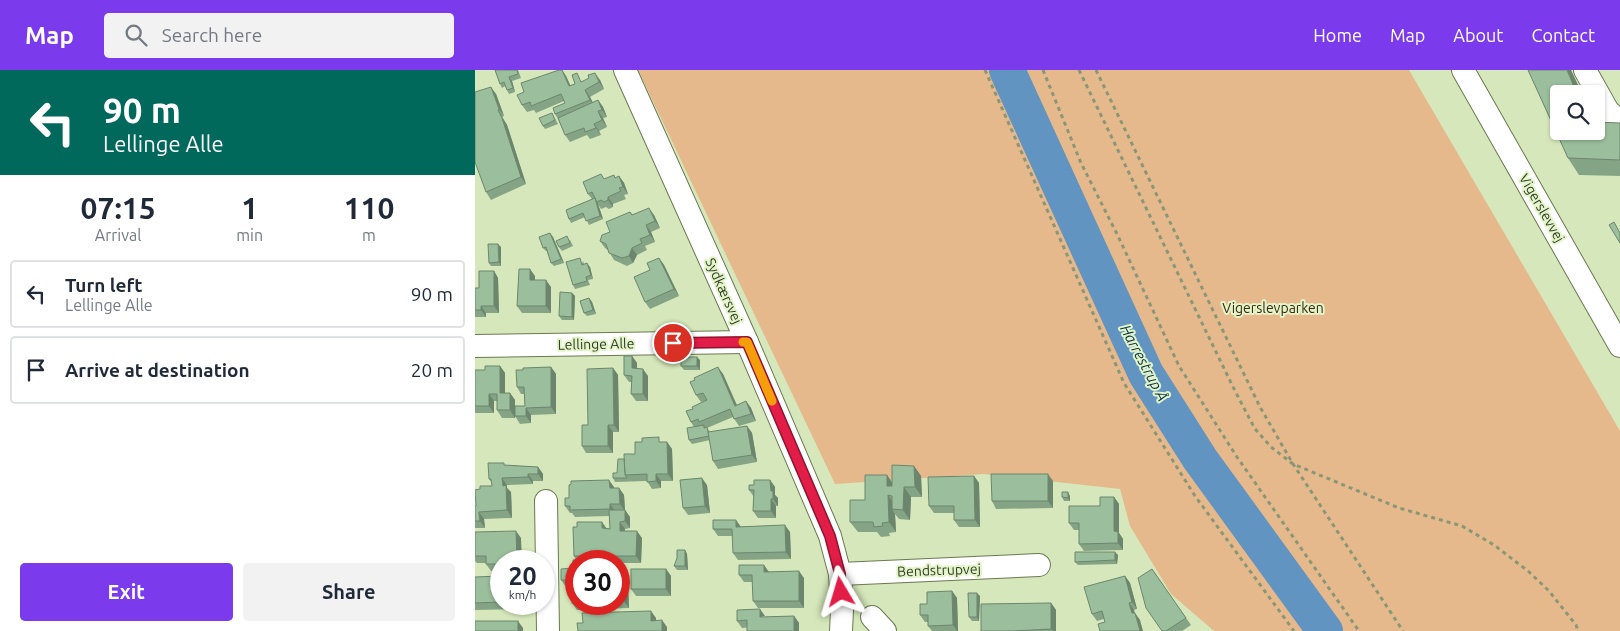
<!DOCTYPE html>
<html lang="en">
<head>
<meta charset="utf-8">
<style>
	:root { --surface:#fff; --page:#f2f2f3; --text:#1f2937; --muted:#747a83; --line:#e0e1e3; --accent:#7c3aed }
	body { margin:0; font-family:Ubuntu,sans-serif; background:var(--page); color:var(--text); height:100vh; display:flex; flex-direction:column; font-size:19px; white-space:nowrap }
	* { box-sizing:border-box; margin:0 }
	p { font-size:16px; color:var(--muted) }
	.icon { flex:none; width:28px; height:28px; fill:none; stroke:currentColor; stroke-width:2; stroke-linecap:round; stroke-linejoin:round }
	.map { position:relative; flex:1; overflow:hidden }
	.sheet { display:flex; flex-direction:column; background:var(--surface); width:475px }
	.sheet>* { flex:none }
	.hud { background:#00695c; color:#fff; overflow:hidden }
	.buttons { position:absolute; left:1075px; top:15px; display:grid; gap:10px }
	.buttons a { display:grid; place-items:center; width:55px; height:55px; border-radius:5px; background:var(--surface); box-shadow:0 1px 4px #0004; font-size:25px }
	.speed { position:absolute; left:15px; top:480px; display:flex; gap:10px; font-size:25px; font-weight:700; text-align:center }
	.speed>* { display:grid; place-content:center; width:65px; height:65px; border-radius:50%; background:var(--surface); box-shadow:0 1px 4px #0004; line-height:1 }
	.speed small { font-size:12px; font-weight:400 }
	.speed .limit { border:8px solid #d22; background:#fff; color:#111 }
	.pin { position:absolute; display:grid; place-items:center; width:42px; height:42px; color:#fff; margin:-21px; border:2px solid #fff; border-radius:50%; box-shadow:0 1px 5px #0007 }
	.me { position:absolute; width:55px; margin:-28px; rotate:353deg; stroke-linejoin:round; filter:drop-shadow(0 0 4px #0008) }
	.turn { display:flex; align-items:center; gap:18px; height:105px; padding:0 20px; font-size:22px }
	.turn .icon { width:65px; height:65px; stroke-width:2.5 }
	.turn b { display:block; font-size:35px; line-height:42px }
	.eta { display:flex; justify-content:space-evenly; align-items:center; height:85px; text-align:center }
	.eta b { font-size:30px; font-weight:700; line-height:35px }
	.cta { display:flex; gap:10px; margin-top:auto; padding:10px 20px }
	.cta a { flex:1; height:58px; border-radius:5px; background:var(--accent); color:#fff; font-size:20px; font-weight:700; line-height:58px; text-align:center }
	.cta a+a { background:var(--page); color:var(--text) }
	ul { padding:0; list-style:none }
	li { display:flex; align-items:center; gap:15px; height:68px; margin:0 10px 8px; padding:0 10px; border:2px solid var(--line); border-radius:5px }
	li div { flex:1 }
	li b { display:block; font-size:19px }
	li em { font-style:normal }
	header { display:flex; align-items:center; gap:30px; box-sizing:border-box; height:70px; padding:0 25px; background:var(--accent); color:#fff }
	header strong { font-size:24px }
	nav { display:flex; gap:28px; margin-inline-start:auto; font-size:18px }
	.search { width:350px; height:45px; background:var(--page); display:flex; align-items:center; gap:12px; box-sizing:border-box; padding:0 18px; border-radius:5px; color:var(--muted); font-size:19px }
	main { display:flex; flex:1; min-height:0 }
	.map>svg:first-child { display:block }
</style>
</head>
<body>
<header>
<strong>Map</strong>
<div class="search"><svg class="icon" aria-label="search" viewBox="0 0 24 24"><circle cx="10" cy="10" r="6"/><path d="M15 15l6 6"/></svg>Search here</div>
<nav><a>Home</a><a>Map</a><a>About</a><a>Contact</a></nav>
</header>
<main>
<section class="sheet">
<div class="hud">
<div class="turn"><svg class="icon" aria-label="left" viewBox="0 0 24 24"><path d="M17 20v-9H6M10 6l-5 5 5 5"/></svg><div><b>90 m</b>Lellinge Alle</div></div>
</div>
<div class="eta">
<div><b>07:15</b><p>Arrival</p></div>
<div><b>1</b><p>min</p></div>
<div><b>110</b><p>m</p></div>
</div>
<ul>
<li><svg class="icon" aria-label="left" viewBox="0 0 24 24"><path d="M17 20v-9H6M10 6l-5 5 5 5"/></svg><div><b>Turn left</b><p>Lellinge Alle</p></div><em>90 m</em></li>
<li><svg class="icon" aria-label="arrive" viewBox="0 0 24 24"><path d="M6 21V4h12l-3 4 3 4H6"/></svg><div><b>Arrive at destination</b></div><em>20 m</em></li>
</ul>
<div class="cta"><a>Exit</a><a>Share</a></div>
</section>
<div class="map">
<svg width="1145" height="561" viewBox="0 0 1145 561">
	<rect width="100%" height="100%" fill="#d6e8bb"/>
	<!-- green -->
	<polygon fill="#e6b98d" points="163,0 934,0 1145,361 1145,561 739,561 696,524 655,456 645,419 509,404 360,414"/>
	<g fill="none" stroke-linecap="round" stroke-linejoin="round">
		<!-- river -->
		<polyline stroke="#6194c0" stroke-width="36" points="532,0 671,304 725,389 850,561"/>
		<defs>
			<g id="minor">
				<polyline points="150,0 272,272 355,466 365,504 367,540 366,561"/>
				<polyline points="988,0 1145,276"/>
				<polyline points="1110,0 1133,41 1145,51"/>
				<polyline points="0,276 272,272"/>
				<polyline points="71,431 73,561"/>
				<polyline points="365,504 564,495"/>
				<polyline points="397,547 410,561"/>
			</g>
		</defs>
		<!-- minor casing -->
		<use href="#minor" stroke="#697951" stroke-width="24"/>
		<!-- path -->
		<g stroke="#8a9777" stroke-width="3" stroke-dasharray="4 4" stroke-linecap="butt">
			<polyline points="510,0 649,313 720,426 819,561"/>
			<polyline points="568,0 606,93 643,166 704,296 762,387 884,561"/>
			<polyline points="604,0 760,321 780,359 796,377 818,394 924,438 987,456 1019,475 1053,501 1074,521 1101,555 1103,561"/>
			<polyline points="621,0 785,337 818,394 928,561"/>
		</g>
		<!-- minor -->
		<use href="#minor" stroke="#fff" stroke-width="22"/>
	</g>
	<!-- wall -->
	<g fill="#85a486">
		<polygon points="20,0 43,0 46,8 37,11 40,22 34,24 30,16 27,18 25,14"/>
		<polygon points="87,0 91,6 95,16 108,11 125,10 129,19 115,27 118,33 123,30 128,37 132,47 128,48 132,57 124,61 126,65 115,69 112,65 95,72 90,65 83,49 80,44 90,33 89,31 61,43 59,40 52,42 47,35 49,22"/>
		<polygon points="1053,0 1096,0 1107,24 1084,24 1084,61 1145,53 1145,106 1104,105 1093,88"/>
		<polygon points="21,24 29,46 27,47 32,55 51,114 16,130 11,122"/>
		<polygon points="77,43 83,54 70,59 68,56"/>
		<polygon points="144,106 149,113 153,124 149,125 151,129 138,134 138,137 134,139 131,137 126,139 123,134 128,149 114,155 110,147 96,153 94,149 117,129 113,124 130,109 141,108"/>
		<polygon points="155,142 158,145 179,145 185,158 176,162 180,172 170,176 172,180 162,185 158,193 152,196 139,190 133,180 130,178 125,171"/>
		<polygon points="78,167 89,193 79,196 76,193 72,181 71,181 68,178"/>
		<polygon points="95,170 98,176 87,181 84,177"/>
		<polygon points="26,177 26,196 16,196 14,193"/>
		<polygon points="184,188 189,195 204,226 175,239 170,232 175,200"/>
		<polygon points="108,191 109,194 115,197 118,209 113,210 115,215 100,219 98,215"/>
		<polygon points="19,201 23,208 24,243 11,243 11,247 0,247 0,218 4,218"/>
		<polygon points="60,206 60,210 76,217 76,243 47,243 42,236"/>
		<polygon points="97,223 100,226 99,250 87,250 84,246"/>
		<polygon points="114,228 117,232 121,244 112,246 109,243"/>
		<polygon points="157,286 162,293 162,298 173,306 173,331 161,331 156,324 157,312 154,312 149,305"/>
		<polygon points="225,290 225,300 209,300 206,296"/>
		<polygon points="25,296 30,303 30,323 35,323 40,330 40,348 27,348 22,340 22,331 19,331 19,343 0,343 0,300 10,300"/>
		<polygon points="76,297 81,304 81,344 56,345 56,353 45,354 40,346 50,336 49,324 46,324 42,317 48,300"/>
		<polygon points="138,298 143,305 144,362 138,362 138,383 111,383 107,376 113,355"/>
		<polygon points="248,304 262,335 271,331 276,338 281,351 264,356 258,347 232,358 235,362 272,356 277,363 282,392 243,399 238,391 235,370 217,374 214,370 219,357 216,352 218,339 230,331 226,332 221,325"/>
		<polygon points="187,372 192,372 197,379 198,411 186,411 186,418 177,419 172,411 140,412 138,408 142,403 149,389"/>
		<polygon points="30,395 63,397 68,404 68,411 58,411 58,414 32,415 32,418 36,422 37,448 9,449 10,458 0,458 0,436 1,436 5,419 17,416 17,413 14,409"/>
		<polygon points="439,396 446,406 447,427 436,427 435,450 424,449 420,444 421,462 414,463 415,466 406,467 402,462 383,462 375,452 390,430 412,405 417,413"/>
		<polygon points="499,406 504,413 505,457 484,457 479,450 479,443 459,443 454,436"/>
		<polygon points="295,410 300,417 300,425 303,428 303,436 301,436 301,448 283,448 278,441 279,427 274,420 279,415"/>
		<polygon points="578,411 578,438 521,439 517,431"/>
		<polygon points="232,415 235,443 213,445 208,438"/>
		<polygon points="139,417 139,418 144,418 149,425 150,440 155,447 155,458 150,459 150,461 167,468 166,493 144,493 144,491 101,491 101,517 91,517 86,510 98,498 101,490 99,486 132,458 135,459 134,446 100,447 97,443 95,443 90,436 94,428"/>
		<polygon points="595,426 595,431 589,431 587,427"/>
		<polygon points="639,427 644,434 644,463 648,469 648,480 609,481 604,474 604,460 599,460 594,453"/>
		<polygon points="266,457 315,462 316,489 263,490 258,483 258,466 243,466 238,459"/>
		<polygon points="0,462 46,468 26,491 26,501 16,501 11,494 11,493 2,493 0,491"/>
		<polygon points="210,480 212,484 213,500 202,500 199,496"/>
		<polygon points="643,485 642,494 603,495 600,492"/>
		<polygon points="191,499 196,506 196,526 161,526 156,519"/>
		<polygon points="677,499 716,555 707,561 687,561"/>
		<polygon points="294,502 329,508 329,538 283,538 278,531 278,512 269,512 264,505"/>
		<polygon points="26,506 26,534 45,534 45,539 0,540 0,507"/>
		<polygon points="650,506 655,513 662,539 659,540 659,543 665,550 629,549 622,551 617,544"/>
		<polygon points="144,508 148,508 153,515 154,538 102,540 97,533 101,517 101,534 144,534"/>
		<polygon points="477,521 482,528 483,561 457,561 453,556 453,552 450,552 445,545 452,534"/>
		<polygon points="505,526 504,551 497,551 494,547"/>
		<polygon points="576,533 581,540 581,561 507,561"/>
		<polygon points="319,546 324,553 267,558 262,551 290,547"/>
	</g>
	<!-- shaded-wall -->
	<g fill="#6c866d">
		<polygon points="87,0 91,6 99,23 94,16"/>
		<polygon points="1092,0 1096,0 1107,24 1102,24"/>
		<polygon points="120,3 125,10 129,19 124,12"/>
		<polygon points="34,7 37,11 40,22 38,18"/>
		<polygon points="16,17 21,24 29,46 24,39"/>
		<polygon points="110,20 115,27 120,37 115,30"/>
		<polygon points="123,30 128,37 132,47 127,40"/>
		<polygon points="23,40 32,55 51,114 46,107"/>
		<polygon points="123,41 128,48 132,57 127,50"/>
		<polygon points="119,54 124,61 126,65 121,58"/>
		<polygon points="144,106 149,113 153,124 148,117"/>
		<polygon points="133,127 138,134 138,137 133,130"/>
		<polygon points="120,128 123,134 128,149 125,146"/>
		<polygon points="174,138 179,145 185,158 180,151"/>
		<polygon points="171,155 176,162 180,172 175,165"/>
		<polygon points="75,163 78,167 89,193 86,189"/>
		<polygon points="23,174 26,177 26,196 24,192"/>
		<polygon points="157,178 162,185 158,193 154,186"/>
		<polygon points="184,188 189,195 204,226 199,219"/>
		<polygon points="112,193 115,197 118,209 116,205"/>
		<polygon points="55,199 60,206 60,217 55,210"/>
		<polygon points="19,201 23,208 24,243 19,236"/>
		<polygon points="71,210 76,217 76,243 71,236"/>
		<polygon points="97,223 100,226 99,250 97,247"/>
		<polygon points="114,228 117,232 121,244 118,240"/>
		<polygon points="6,236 11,243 11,247 6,240"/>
		<polygon points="157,286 162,293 162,305 157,298"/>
		<polygon points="222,287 225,290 225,300 222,296"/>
		<polygon points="25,296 30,303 30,330 25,323"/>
		<polygon points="76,297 81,304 81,344 76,337"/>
		<polygon points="243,297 248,304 265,343 260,336"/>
		<polygon points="138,298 143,305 144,362 139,355"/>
		<polygon points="168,299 173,306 173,331 168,324"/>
		<polygon points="35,323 40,330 40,348 35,340"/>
		<polygon points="14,324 19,331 19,343 14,336"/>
		<polygon points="271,331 276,338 281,351 276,344"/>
		<polygon points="51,338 56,345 56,353 51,346"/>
		<polygon points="133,355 138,362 138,383 133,376"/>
		<polygon points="272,356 277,363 282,392 277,385"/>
		<polygon points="192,372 197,379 198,411 193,404"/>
		<polygon points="439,396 446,406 447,427 440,417"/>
		<polygon points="63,397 68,404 68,411 63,404"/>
		<polygon points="53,404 58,411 58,414 53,407"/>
		<polygon points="181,404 186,411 186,418 181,411"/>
		<polygon points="573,404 578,411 578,438 573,431"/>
		<polygon points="412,405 419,415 419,427 412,416"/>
		<polygon points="499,406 504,413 505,457 500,450"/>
		<polygon points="27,408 32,415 32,418 36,422 37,448 32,440 28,416"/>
		<polygon points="227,408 232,415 235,443 230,436"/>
		<polygon points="134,410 139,417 140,426 135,418"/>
		<polygon points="295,410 300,417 300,425 303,428 303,436 298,429 296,421"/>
		<polygon points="429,417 436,427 435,450 428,440"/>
		<polygon points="144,418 149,425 150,441 145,434"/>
		<polygon points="593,422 595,426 595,431 593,428"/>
		<polygon points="413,425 420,436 417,439 420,444 421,462 414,452"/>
		<polygon points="639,427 644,434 644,463 648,469 648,480 643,473 639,461"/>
		<polygon points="296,429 301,436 301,448 296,441"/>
		<polygon points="135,434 140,441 140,446 135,439"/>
		<polygon points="150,440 155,447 155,458 150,451"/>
		<polygon points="4,442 9,449 10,458 5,451"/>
		<polygon points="261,450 266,457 261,457"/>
		<polygon points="127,452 132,459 127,458"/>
		<polygon points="145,452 150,459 149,468 145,461"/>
		<polygon points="310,455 315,462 316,489 311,482"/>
		<polygon points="41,461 46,468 47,491 42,491"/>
		<polygon points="162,461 167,468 166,493 161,486"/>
		<polygon points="210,480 212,484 213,500 210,496"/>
		<polygon points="640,482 643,485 642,494 640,490"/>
		<polygon points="136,486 140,491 136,491"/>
		<polygon points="289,495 294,502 289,502"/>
		<polygon points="191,499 196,506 196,526 191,519"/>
		<polygon points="324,501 329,508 329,538 324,531"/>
		<polygon points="650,506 655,513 662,539 657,532"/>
		<polygon points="148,508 153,515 154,538 149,531"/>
		<polygon points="477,521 482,528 483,561 482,561 478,555"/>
		<polygon points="502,523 505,526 504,551 502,547"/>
		<polygon points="576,533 581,540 581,561 578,561 576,559"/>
		<polygon points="654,533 659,540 662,550 657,543"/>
		<polygon points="41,534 45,534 45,539"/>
		<polygon points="285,539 290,546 285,547"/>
		<polygon points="176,541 181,548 181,558 176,551"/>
		<polygon points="660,543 665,550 668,561 665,561"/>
		<polygon points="319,546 324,553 324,561 319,561"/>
		<polygon points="187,550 192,557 192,561 187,561"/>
		<polygon points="43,551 48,558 48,561 43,561"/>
	</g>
	<!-- building -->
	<g fill="#9bbf9c" stroke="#6c866d">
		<polygon points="20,0 42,0 43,4 34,7 38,18 32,20 29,12 25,14"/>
		<polygon points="84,0 87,0 94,16 100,14 97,5 102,3 106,12 114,8 113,5 120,3 124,12 110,20 115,30 80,44 78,38 90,33 86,24 56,36 55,32 47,35 42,25 49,22 46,13"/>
		<polygon points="1053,0 1092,0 1102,24 1084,24 1084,61 1121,61 1121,52 1145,53 1145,90 1093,88"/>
		<polygon points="16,17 24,39 23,40 27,48 46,107 11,122 0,92 0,22"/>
		<polygon points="123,30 127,40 123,41 127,50 119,54 121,58 110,62 109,58 90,65 83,48"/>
		<polygon points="77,43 80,50 68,56 64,48"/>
		<polygon points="126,104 129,109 139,105 140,108 144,106 148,117 144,118 146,121 133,127 133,130 129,132 126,130 122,132 117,122 113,124 108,112"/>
		<polygon points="120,128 125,146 111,151 108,143 94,149 91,140"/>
		<polygon points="174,138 180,151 171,155 175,165 165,169 167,173 157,178 154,186 147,188 134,183 131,174 125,171 127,165 135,162 131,152 155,142 157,145"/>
		<polygon points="1139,152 1145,163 1145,173 1134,155"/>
		<polygon points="75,163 86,189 76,193 71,177 68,178 64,167"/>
		<polygon points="92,166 95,173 84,177 81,171"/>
		<polygon points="13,174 23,174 24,192 14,193"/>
		<polygon points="105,188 107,195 112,193 116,205 111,207 112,211 98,215 91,192"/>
		<polygon points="184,188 199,219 170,232 159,207 175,200 172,193"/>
		<polygon points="44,199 55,199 55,210 71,210 71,236 42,236"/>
		<polygon points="4,201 19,201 19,236 6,236 6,240 0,240 0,218 4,218"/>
		<polygon points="85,222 97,223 97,247 84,246"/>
		<polygon points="114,228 118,240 109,243 105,231"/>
		<polygon points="149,286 157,286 157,298 168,299 168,324 156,324 157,306 149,305"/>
		<rect x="206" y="287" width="16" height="9"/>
		<polygon points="10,296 25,296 25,323 35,323 35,340 22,340 22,324 14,324 14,336 0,336 0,300 10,300"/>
		<polygon points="76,297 76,337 51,338 51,346 40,346 40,336 50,336 49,317 42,317 41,300 48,300 48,298"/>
		<polygon points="243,297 260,336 271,331 276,344 259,349 255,339 224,352 223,349 216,352 211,341 218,339 217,337 232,330 228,323 221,325 215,312 220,310 219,308"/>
		<polygon points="138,298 139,355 133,355 133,376 107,376 107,355 113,355 112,299"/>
		<polygon points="229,355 229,358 232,357 234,366 214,370 212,358"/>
		<polygon points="272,356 277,385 238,391 233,362"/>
		<polygon points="184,367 184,372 192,372 193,404 181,404 181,411 172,412 172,404 150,405 149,384 160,384 160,372 167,372 167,368"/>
		<polygon points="143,389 149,389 150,405 152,408 138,408 138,403 142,403"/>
		<polygon points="13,393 29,393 29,395 63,397 63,404 53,404 53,407 27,408 28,416 31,415 32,440 4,442 5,451 0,451 0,436 1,436 0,420 5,419 5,416 17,416 16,409 14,409"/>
		<polygon points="417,395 439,396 440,417 429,417 428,440 417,439 417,426 413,425 414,452 407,453 408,456 399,457 398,452 375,452 375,430 390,430 390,405 412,405 412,416 417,416"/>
		<polygon points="516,404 573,404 573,431 517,431"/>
		<polygon points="499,406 500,450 479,450 479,436 454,436 453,407"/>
		<polygon points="227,408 230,436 208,438 205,410"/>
		<polygon points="134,410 135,418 144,418 145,434 135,434 135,439 95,440 95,436 90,436 90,428 94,428 94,415 96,414 96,411"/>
		<polygon points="279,410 295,410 296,421 298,421 298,429 296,429 296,441 278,441 279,420 274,420 274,415 279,415"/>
		<polygon points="587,422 593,422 593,428 587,427"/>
		<polygon points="625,427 639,427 639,461 643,462 643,473 604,474 604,453 594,453 594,436 625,436"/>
		<polygon points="134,440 150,440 150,451 145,452 145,461 162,461 161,486 136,486 136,491 113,491 113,486 99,486 98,457 102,457 102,452 127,452 127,458 135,459"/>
		<polygon points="238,450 261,450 261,457 310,455 311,482 258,483 257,459 238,459"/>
		<polygon points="41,461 42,491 26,491 26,494 11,494 11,486 0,486 0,462"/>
		<polygon points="202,480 210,480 210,496 199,496 202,488"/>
		<polygon points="600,482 640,482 640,490 600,492"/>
		<polygon points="98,490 107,490 107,491 101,491 101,510 86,510 86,499 98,498"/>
		<polygon points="264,495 289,495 289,502 324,501 324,531 278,531 277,505 264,505"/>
		<rect x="156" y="499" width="35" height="20"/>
		<polygon points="677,499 711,548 691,561 687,561 671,538 663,508"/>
		<polygon points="26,506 26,532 0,533 0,507"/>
		<polygon points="650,506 657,532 654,533 657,543 660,543 665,561 625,561 623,554 630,552 627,541 617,544 609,517"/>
		<polygon points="144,508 148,508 149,531 144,532"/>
		<rect x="97" y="517" width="4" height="16"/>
		<polygon points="477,521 478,555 453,556 453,545 445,545 445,534 452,534 452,522"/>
		<polygon points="493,523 502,523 502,547 494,547"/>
		<polygon points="576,533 576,559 537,561 506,561 506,534"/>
		<polygon points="285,539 285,547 319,546 319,561 272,561 272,550 262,551 262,540"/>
		<polygon points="176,541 176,551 187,550 187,561 103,561 102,553 108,553 107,543"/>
		<rect x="0" y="551" width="43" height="10"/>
	</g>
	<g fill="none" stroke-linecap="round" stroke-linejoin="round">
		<defs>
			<polyline id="route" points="198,273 272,272 355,466 365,504 366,522"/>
		</defs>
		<!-- route casing -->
		<use href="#route" stroke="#92132f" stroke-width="12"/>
		<!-- route -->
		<use href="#route" stroke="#e11d48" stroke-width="9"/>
		<!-- slow -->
		<polyline stroke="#f59e0b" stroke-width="9" points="268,272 272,272 297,331"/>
	</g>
	<g text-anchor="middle" stroke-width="4" stroke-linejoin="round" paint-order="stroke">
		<!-- street labels -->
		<g font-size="14" fill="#343b29" stroke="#e3f5c8">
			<text transform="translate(1067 138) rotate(60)" y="5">Vigerslevvej</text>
			<text transform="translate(249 221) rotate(66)" y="5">Sydkærsvej</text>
			<text transform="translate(121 274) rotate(-1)" y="5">Lellinge Alle</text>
			<text transform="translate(464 500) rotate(-2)" y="5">Bendstrupvej</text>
		</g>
		<!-- park labels -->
		<g font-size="14" fill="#3c2711" stroke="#e3f5c8">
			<text x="798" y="243">Vigerslevparken</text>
		</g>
		<!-- water labels -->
		<g font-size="15" font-style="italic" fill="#052f4d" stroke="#e3f5c8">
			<text transform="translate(669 293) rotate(62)" y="5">Harrestrup Å</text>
		</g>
	</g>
</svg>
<div class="buttons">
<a><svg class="icon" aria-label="search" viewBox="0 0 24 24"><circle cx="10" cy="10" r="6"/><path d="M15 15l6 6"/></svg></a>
</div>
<div class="speed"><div>20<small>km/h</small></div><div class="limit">30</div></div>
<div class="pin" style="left:198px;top:273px;background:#d93025"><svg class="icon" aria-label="arrive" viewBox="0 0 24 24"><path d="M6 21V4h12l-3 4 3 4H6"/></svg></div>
<svg class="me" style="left:366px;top:522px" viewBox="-20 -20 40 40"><path d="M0-17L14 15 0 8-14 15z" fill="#e11d48" stroke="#fff" stroke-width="4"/></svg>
</div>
</main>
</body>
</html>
